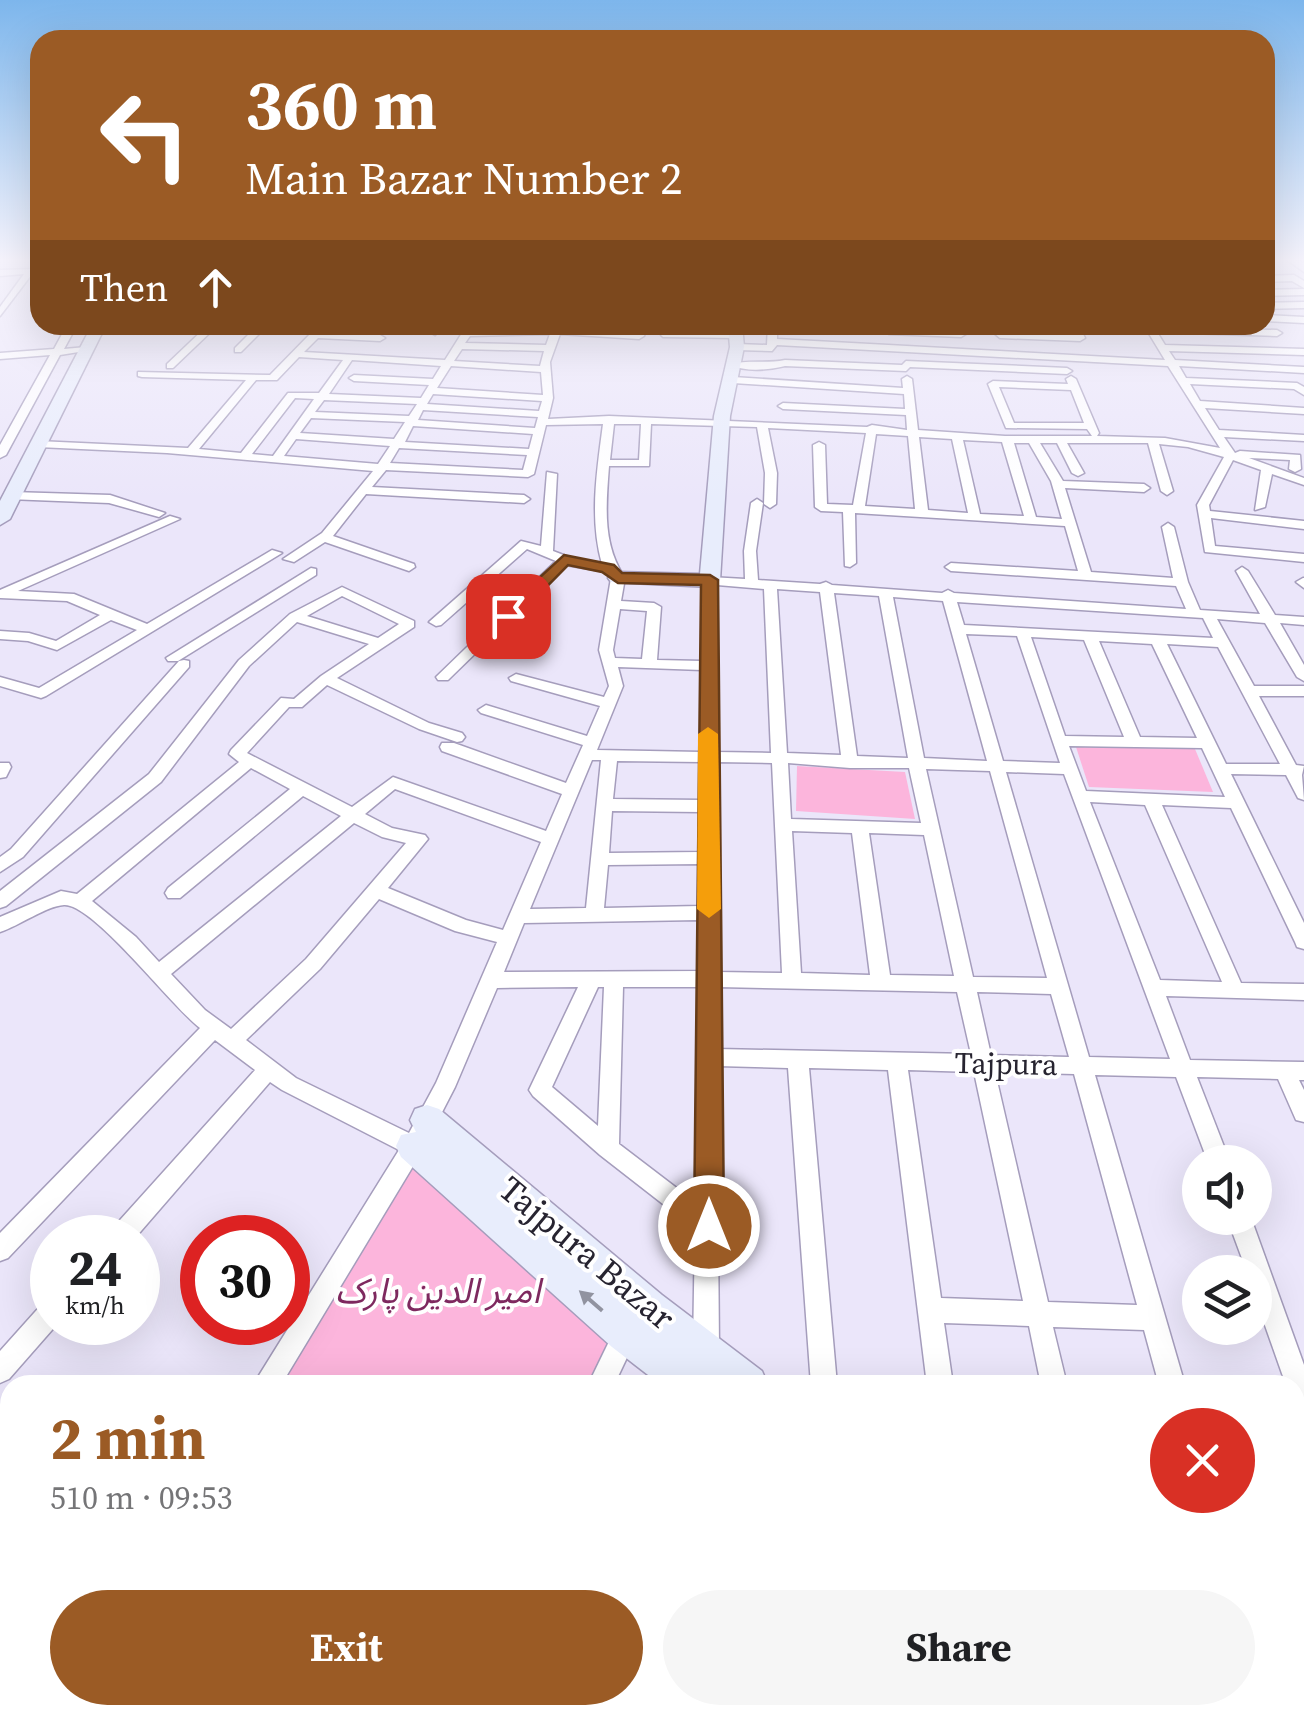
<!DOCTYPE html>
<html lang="en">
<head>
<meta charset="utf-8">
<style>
	:root { --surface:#fff; --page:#f6f6f6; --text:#202124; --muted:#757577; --accent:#9b5b25 }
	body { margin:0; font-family:"Source Serif 4","Noto Sans Arabic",serif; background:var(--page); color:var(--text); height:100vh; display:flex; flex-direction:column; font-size:38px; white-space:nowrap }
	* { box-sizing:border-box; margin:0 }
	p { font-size:32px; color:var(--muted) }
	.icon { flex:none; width:55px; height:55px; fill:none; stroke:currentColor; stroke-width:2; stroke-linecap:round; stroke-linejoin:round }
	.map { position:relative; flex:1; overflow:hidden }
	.side { position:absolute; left:0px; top:1375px; width:1305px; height:350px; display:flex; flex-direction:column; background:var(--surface); border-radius:30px 30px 0 0; box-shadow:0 10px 40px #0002 }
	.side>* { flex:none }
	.top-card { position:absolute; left:30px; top:30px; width:1245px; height:305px; border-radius:30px; box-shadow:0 10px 40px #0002; background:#9b5b25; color:#fff; overflow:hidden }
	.fabs { position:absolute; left:1182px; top:1145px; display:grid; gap:20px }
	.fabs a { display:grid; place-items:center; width:90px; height:90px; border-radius:50%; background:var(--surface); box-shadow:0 10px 40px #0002; font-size:50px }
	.speed { position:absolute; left:30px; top:1215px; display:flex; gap:20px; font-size:50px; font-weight:700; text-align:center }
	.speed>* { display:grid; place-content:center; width:130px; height:130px; border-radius:50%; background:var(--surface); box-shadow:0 10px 40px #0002; line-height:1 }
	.speed small { font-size:25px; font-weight:400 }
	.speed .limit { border:15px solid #d22; background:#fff; color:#111 }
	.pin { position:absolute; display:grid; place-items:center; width:85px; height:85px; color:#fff; margin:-42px; border-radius:20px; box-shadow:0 5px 15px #0006 }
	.me { position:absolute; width:110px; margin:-55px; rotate:0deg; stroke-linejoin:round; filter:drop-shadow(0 0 8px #0008) }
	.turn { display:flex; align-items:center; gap:35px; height:210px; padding:0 50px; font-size:45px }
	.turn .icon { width:130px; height:130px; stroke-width:2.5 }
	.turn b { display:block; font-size:70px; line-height:85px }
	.then { display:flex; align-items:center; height:95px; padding:0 50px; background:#0003; gap:20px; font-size:38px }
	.round { display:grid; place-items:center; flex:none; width:105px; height:105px; border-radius:52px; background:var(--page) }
	.summary { display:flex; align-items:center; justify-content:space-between; height:170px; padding:0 50px }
	h1 { font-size:60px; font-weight:700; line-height:75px; color:var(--accent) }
	.cta { display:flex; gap:20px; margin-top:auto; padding:20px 50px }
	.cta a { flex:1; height:115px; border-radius:60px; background:var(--accent); color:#fff; font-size:40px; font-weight:700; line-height:115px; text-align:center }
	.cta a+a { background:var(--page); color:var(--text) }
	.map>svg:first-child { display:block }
</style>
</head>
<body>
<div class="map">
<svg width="1304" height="1725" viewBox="0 0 1304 1725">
	<rect width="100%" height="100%" fill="#ebe6fa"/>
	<!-- green -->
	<g fill="#fcb5dc">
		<polygon points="1076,747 1195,749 1213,792 1089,787"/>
		<polygon points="797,766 905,772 915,819 796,811"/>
		<polygon points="413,1146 626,1333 598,1385 266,1385"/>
	</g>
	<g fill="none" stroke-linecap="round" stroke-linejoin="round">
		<defs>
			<g id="street">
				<polygon points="35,269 38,273 32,274 0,316 0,307 24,274 0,276 0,270"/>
				<polygon points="1265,276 1294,275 1304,281 1304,288 1292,281 1265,282"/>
				<polygon points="1304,289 1304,295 1265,296 1265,290"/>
				<polygon points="1304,302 1304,308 1265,309 1265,303"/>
				<polygon points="1265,315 1304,317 1304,323 1265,321"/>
				<polygon points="67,325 77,325 64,349 86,347 91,350 60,355 6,455 0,458 0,445 50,355 0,359 0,353 54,349"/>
				<polygon points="208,325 218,325 173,368 167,368 167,364"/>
				<polygon points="258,325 268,325 241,352 235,352 235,348"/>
				<path d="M291 325H331L334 326V330L323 333 380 335 385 338 380 341 318 338 304 352 445 360 467 325H477L473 330 556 328 635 333 638 325H648L644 336 639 339 560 334 550 362 553 398 548 419 609 416 867 427 872 425 907 430 906 415 783 409 778 406 783 403 905 409 904 394 733 383 728 380 733 377 903 388 902 379 907 376 912 379 918 430 1005 436H1092L1087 429 1006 428 988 384 993 381 1068 384 1066 379 1071 376 1076 379 1099 433 1097 436 1165 438 1220 448 1168 366 777 345 772 351 737 350 732 347 737 344 767 345 768 325H825L826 329 821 332 777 328V339L1165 360 1148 332 1081 330 1085 338 1080 341 1000 338 994 333 981 331 978 325 1001 328 1004 332 1074 335 1071 325 1277 330 1282 333 1277 336 1157 332 1165 345 1304 349V355L1169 351 1175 360 1304 367V373L1179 366 1186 378 1297 383 1304 387V395L1294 389 1190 384 1200 401 1304 408V414L1205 408 1219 430 1304 435V441L1224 437 1235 453 1240 451 1300 455 1301 469 1295 472 1289 469 1290 460 1249 458 1304 478V485L1272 474 1265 507 1255 510 1261 470 1233 460 1209 505 1210 511 1304 521V529L1211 518 1215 546 1304 554V562L1205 552 1197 505 1224 457 1188 447 1159 444 1173 491 1167 495 1161 491 1148 443H1067L1084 473 1078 476 1072 473 1057 443H1040L1063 481 1144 484 1150 488 1144 492 1065 488 1091 572 1173 578 1162 527 1168 523 1174 527 1188 582 1200 610 1260 614 1236 571 1242 567 1248 571 1275 615 1304 617V625L1280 623 1304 665V681L1297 677 1265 623 1217 619 1254 686H1304V696H1259L1296 765 1304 766 1302 775 1304 800 1298 798 1286 775 1231 774 1304 923V949L1297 947 1295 942 1231 808 1162 805 1241 983 1304 984V1000L1166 996 1190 1060 1304 1062V1080H1299L1304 1090V1122L1296 1120 1278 1079 1197 1077 1230 1162H1208L1176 1077 1095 1075 1185 1385H1159L1144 1330 1053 1327 1067 1385H1041L1029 1326 944 1323 953 1385H927L888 1070 809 1068 837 1385H811L788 1068 718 1066V1221L721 1226 718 1231 719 1349 715 1358 706 1362 697 1358 693 1349 695 1229 600 1155 533 1096 529 1090 578 987 497 988 455 1087 421 1153 281 1385H253L399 1150 282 1090 270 1082 135 1238H108L111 1230 255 1070 215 1040 8 1258 0 1261V1233L200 1028C173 1008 93 903 64 905 46 906 19 926 0 932V917L61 891 77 894 239 762 229 754 231 750 281 698 294 699 321 676 369 644 297 622 249 666 161 782 6 906 0 908V891L149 774 239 660 290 614 342 587 414 621V627L337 678 429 723 462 733 465 737 462 741 457 742 419 729 327 685 302 707H289L247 753 352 807 393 777 546 831 562 794 442 751 440 747 442 743H454L566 783 583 745 481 713 478 710 486 705 587 736 600 706 511 681 509 678 516 674 604 697 609 686 599 650 611 578 607 572 566 565 448 680H438L436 677 556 561 527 549 441 625 436 626 429 622 521 541 541 546 547 472 557 474 553 551 579 561 602 564C589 518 597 470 603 424L546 425 534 474 528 477 386 470 372 487 524 495 530 499 524 503 366 494 333 536 414 564 415 567 409 571 325 542 294 562 283 559 322 533 373 471 167 453 38 447 33 444 38 441 188 448 246 380 142 377 138 376V372L270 375 315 329ZM550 334 546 345 465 343 470 336ZM462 349 544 351 540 366 454 361ZM299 357 343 360 319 393H288L241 453 199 449 256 380H277ZM352 360 441 366 433 379 354 375 349 378 354 381 429 385 421 398 329 394ZM451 366 541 372 543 395 437 388ZM999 387 1071 390 1084 423H1014ZM433 394 542 401 539 411 427 404ZM295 398 314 399 273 456 252 454ZM324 400 417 404 409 416 315 412ZM423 410 538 417 535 428 418 420ZM311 418 405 422 394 439 300 433ZM614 424H641L639 460H610ZM651 424 757 427 765 473 764 504 770 508 776 504 777 473 768 428 866 433 853 505 827 504 825 445 819 442 813 445 815 507 821 511 843 512 845 566 850 567 856 563 855 513 1065 526 1078 571 951 563 945 567 951 571 1176 586 1186 609 954 593 948 590 942 593 832 585 826 582 820 584 758 580 756 551 763 503 757 499 751 503 744 551 745 579 710 577 703 581 702 661 657 660 661 607 654 603 621 601 625 578C602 545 606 505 609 466H649ZM413 426 533 434 529 449 405 442ZM876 434 908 436 915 509 865 506ZM919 437 952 439 968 513 928 510ZM296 439 390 446 378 464 284 456ZM963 440 1002 442 1024 516 980 514ZM1014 443H1029L1051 481 1062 519 1036 517ZM399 448 527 455 523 470 390 463ZM717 585 764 589 771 753 717 752ZM777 589 820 592 841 755 787 753ZM834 593 879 596 908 758 857 756ZM342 596 399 624 378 638 307 616ZM893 597 943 601 987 761 924 758ZM957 602 1203 618 1213 638 964 625ZM620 609 647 611 642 659 615 658 613 650ZM966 634 1017 636 1060 763 1003 761ZM1031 637 1084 640 1124 737 1065 736ZM1099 641 1152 644 1197 738 1140 737ZM1167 644 1218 647 1280 764H1226ZM618 667 702 670 701 752 597 750 623 686ZM1069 746 1202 748 1225 797 1086 791ZM592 760H601L586 908 530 909ZM617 761 701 762V800L613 799ZM717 762 772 763 782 973 718 972ZM788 763 850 768H909L921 823 791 819ZM251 768 290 789 168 888 165 893 168 898H180L303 796 341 816 159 962 136 937 92 901ZM926 769 990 771 1047 978 973 977ZM1006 772 1064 774 1170 1059 1089 1057ZM395 789 541 842 503 930 466 920 388 888 428 839 425 835 392 828 365 814ZM1090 802 1145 805 1222 982 1160 980ZM612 811 700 812V852L609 853ZM354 823 382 837 406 843 306 959 231 1029 205 1010 171 974ZM792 831 852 833 870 975 801 973ZM869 833 924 835 954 976 890 975ZM700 864 699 906 604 908 608 865ZM379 899 455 931 497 942 436 1083 409 1133 296 1078 246 1040 320 969ZM699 920 698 971 504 972 524 923ZM598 987H604L598 1126 552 1087ZM623 987H698L695 1202 619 1144ZM718 987 957 992 971 1054 718 1049ZM977 992 1051 994 1069 1057 991 1055ZM908 1070 974 1072 1023 1301 941 1298ZM995 1072 1074 1074 1137 1305 1048 1302Z"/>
				<polygon points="434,325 444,325 435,335 430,332"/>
				<polygon points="847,325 857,325 858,330 850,332"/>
				<polygon points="883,325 893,325 893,328 961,331 966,334 961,337 889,334 884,331"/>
				<polygon points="666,332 737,332 742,335 737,338 663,337 661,335"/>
				<path d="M785 360 902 365 906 361 1067 368 1072 371 1067 374 910 367 906 371 785 366C768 370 746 372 730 365 745 359 767 364 785 360Z"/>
				<polygon points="12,492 110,495 165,513 159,517 109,503 8,499 6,496"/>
				<polygon points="170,516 180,519 18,591 74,594 147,624 272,550 282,553 46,696 41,698 0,686 0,677 39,688 137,630 111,620 57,650 28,641 0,639 0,631 29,633 56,641 100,615 67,601 0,598 0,590"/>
				<polygon points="311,568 316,569 316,575 178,661 168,661 166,658"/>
				<polygon points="1303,578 1304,578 1304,588 1296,582"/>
				<polygon points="184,660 189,661 189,667 23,857 0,872 0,857 11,849 179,661"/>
				<polygon points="0,763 9,763 11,767 6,777 0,778"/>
				<polygon points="1227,1218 1251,1218 1304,1365 1304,1413 1295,1409 1295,1385 1286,1385 1255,1297 1255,1272 1247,1272"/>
				<polygon points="52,1300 52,1322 59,1322 9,1379 0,1383 0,1351 43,1303"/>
				<polygon points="627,1320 636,1323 639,1332 614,1385 588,1385 618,1323"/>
				<rect x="1295" y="1469" width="9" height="28"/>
				<polygon points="0,1563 10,1567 10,1627 0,1632"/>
				<polygon points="54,1715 85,1715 81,1725 50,1725"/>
				<polygon points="253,1715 284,1715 280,1725 249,1725"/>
				<polygon points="448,1715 478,1715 474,1725 444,1725"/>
				<polygon points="685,1715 740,1715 744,1725 689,1725"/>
				<polygon points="808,1715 848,1715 852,1725 812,1725"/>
				<polygon points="953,1715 983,1715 979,1725 949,1725"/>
				<polygon points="1240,1715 1270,1715 1266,1725 1236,1725"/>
			</g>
			<g id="secondary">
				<polygon points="1286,259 1304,262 1304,272"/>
				<polygon points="92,325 106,325 10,519 0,525 0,501"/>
				<polygon points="728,325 742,325 744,347 730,416 720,581 710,587 611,582 608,578 611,574 618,572 700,574 714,416 730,347"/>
				<polygon points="427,1105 439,1109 662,1295 762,1371 768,1385 661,1385 612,1347 401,1157 396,1146 401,1135 416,1132 410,1120 415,1109"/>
				<polygon points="1043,1715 1099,1715 1103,1725 1047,1725"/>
				<polygon points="1113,1715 1168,1715 1172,1725 1117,1725"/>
			</g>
		</defs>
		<!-- street casing -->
		<use href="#street" stroke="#a59dbc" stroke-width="3"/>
		<!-- secondary casing -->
		<use href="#secondary" stroke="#a59dbc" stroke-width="3"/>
		<!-- street -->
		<use href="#street" fill="#fff" fill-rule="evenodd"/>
		<!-- secondary -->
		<use href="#secondary" fill="#e8edfc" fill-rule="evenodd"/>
	</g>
	<!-- one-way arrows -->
	<defs><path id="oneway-solid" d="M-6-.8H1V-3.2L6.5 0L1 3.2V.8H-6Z" transform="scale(2.5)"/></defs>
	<use fill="#9193a0" href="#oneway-solid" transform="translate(591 1301) rotate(-139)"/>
	<!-- sky -->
	<linearGradient id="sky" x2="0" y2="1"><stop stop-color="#7db6ec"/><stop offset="0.52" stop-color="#f6f4fd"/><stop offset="1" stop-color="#f6f4fd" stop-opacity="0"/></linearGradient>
	<rect width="1304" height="500" fill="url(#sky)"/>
	<!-- route -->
	<polygon fill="#9b5b25" stroke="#653b18" stroke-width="2.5" points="564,555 614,565 622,573 710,575 718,580 724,1226 719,1236 709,1240 698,1236 694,1226 701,585 618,583 602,572 568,565 515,619 502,619 502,612"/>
	<!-- slow -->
	<polygon fill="#f59e0b" points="708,727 718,734 721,909 709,918 697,909 698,734"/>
	<g text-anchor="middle" stroke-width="8" stroke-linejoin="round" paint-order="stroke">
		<!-- street labels -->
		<g font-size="30" fill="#272430" stroke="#fff">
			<text transform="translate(1006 1064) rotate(1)" y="10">Tajpura</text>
		</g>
		<!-- near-street labels -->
		<g font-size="35" fill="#272430" stroke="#fff">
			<text transform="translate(587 1253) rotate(40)" y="12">Tajpura Bazar</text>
		</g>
		<!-- near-park labels -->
		<g font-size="35" font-style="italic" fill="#7e295f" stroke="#fff">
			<text x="438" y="1303">امیر الدین پارک</text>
		</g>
	</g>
</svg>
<div class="fabs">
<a><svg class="icon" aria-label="sound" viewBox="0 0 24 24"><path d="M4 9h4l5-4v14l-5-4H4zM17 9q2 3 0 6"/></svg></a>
<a><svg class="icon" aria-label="layers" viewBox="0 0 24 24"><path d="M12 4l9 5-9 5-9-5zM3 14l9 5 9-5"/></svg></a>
</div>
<div class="speed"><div>24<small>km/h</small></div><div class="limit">30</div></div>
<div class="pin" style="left:508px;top:616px;background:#d93025"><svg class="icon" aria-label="arrive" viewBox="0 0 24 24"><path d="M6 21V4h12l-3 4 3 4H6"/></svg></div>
<svg class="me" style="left:709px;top:1226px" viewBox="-20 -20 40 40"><circle r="17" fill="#9b5b25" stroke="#fff" stroke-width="3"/><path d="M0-11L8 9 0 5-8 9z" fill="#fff"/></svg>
<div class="top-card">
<div class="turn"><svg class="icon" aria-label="left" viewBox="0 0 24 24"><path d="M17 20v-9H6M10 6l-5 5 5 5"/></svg><div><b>360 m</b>Main Bazar Number 2</div></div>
<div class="then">Then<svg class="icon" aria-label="ahead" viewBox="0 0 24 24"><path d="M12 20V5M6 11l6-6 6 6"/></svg></div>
</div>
<section class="side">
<div class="summary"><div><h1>2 min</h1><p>510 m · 09:53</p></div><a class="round" style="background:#d93025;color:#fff"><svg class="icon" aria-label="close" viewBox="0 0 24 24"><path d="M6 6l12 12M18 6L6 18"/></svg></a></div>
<div class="cta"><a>Exit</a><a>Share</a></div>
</section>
</div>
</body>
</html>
